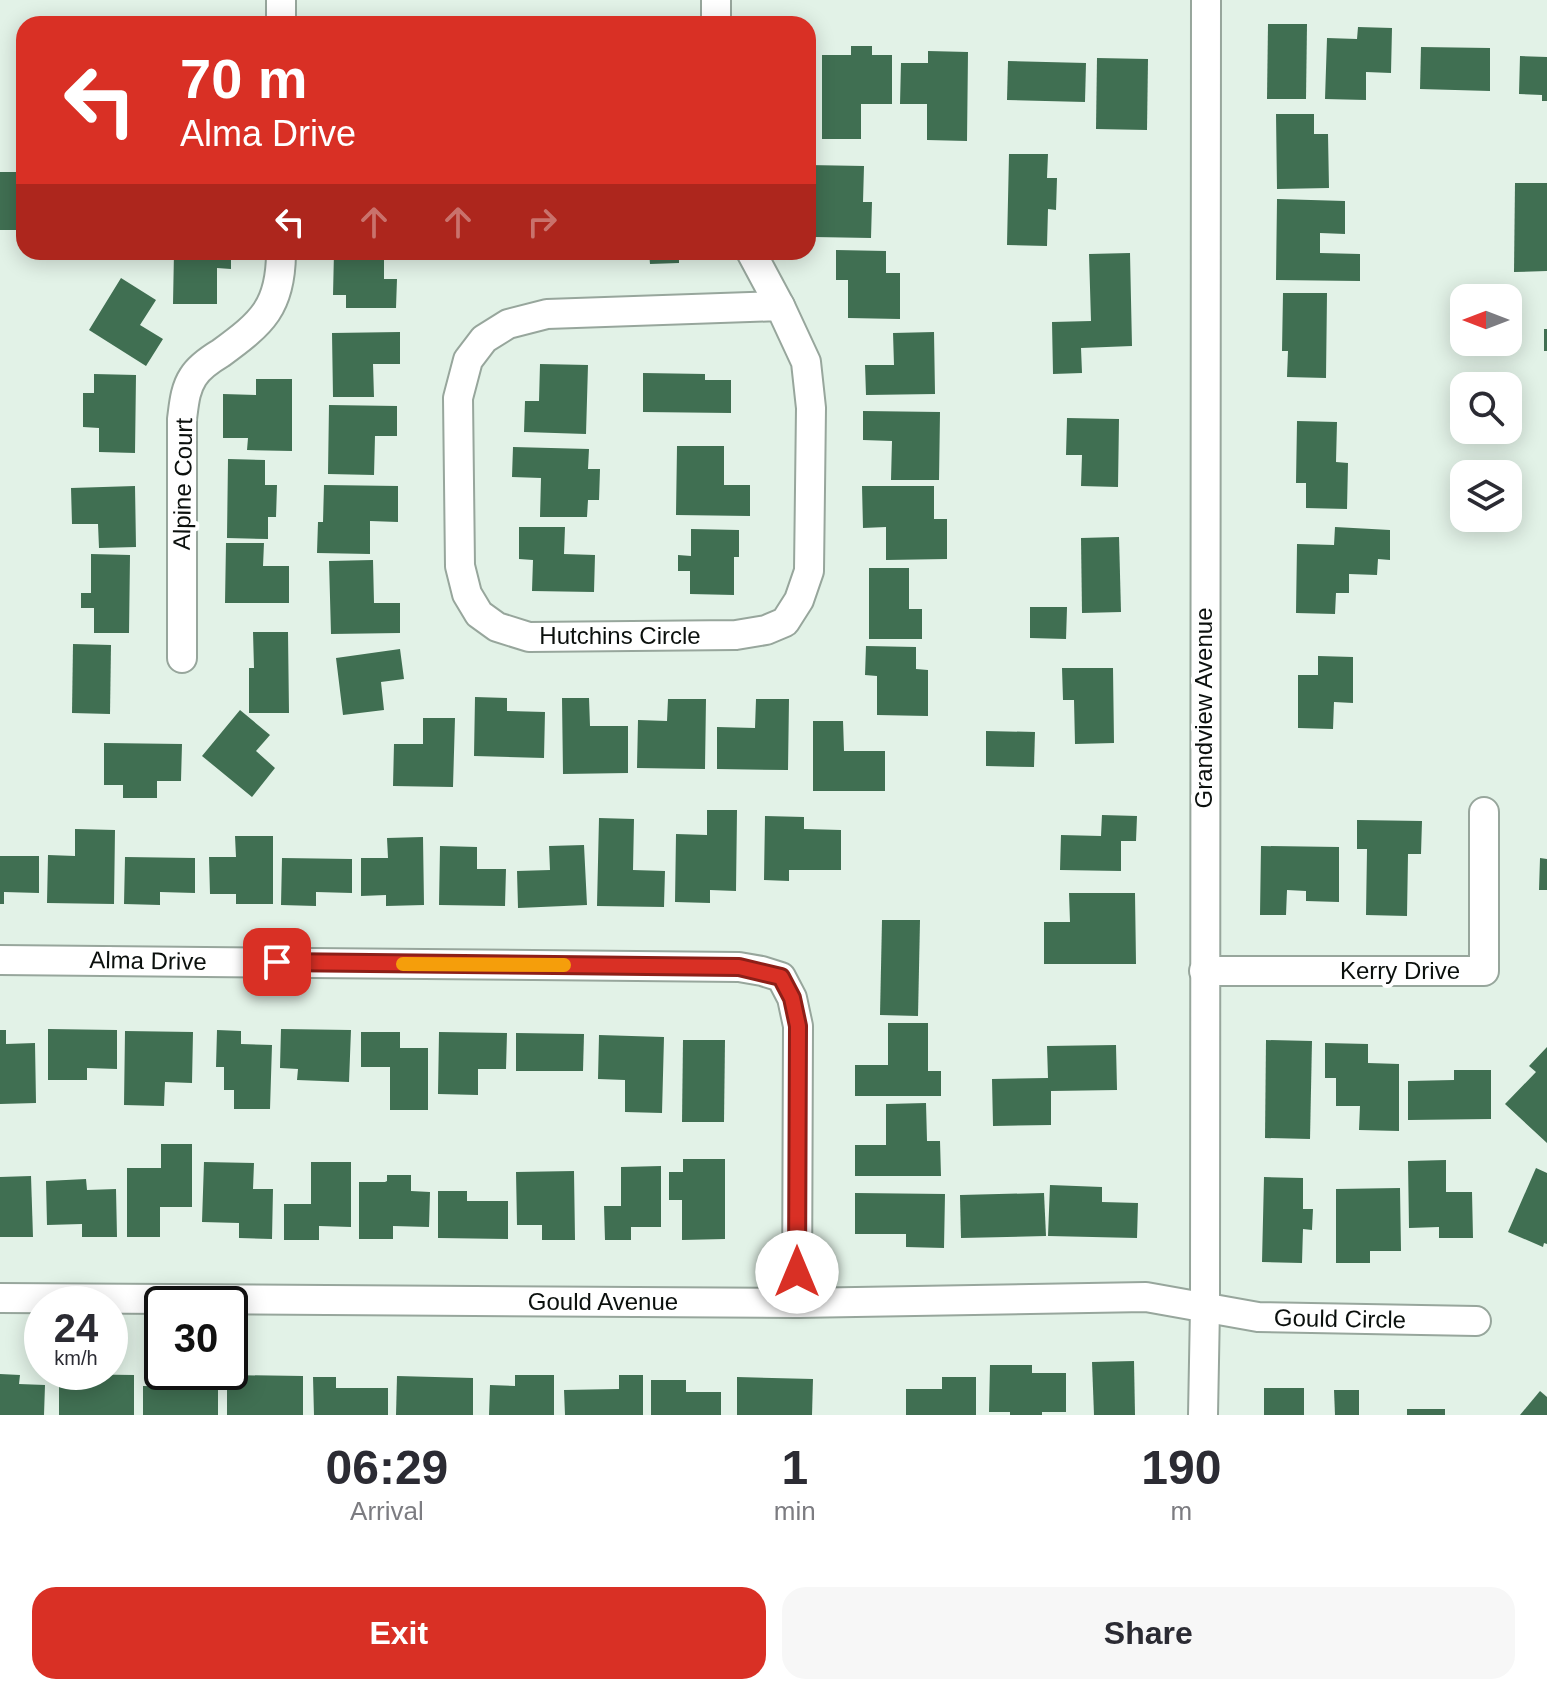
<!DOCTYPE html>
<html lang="en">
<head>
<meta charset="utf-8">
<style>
	:root { --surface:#fff; --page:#f7f7f7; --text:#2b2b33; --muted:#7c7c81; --accent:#d93025 }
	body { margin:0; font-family:Helvetica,sans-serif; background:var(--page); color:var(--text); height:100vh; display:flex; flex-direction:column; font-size:30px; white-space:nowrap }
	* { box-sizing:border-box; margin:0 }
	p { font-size:26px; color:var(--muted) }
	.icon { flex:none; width:44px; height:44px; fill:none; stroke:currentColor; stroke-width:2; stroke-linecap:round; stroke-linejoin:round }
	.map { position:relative; height:1415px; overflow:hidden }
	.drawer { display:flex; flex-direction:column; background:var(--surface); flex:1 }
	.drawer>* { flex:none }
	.top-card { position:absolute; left:16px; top:16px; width:800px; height:244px; border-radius:24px; box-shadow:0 4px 20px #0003; background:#d93025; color:#fff; overflow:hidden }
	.needle { width:52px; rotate:270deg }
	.controls { position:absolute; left:1450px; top:284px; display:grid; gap:16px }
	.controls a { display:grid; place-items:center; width:72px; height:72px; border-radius:16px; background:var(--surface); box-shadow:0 4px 20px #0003; font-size:40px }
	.speed { position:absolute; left:24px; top:1286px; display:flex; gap:16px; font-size:40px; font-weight:700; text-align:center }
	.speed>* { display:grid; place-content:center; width:104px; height:104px; border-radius:50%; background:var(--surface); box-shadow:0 4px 20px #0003; line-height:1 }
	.speed small { font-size:20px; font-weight:400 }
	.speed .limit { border:4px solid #111; border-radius:12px; background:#fff; color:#111 }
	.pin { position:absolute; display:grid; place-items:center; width:68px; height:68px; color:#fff; margin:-34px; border-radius:16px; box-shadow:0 4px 12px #0006 }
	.me { position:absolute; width:88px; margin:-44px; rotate:0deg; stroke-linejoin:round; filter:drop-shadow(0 0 6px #0008) }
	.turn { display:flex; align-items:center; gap:28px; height:168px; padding:0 32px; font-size:36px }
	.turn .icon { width:104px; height:104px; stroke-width:2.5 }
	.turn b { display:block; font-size:56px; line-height:68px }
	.lanes { display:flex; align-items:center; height:76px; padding:0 32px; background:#0003; justify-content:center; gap:40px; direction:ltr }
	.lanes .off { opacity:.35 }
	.eta { display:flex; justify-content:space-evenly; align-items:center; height:136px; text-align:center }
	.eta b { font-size:48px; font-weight:700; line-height:56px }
	.button { display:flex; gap:16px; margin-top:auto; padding:16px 32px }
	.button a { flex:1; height:92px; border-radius:24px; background:var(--accent); color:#fff; font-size:32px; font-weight:700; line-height:92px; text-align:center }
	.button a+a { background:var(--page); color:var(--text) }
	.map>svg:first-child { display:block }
</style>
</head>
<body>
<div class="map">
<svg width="1547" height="1415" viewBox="0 0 1547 1415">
	<rect width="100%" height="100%" fill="#e2f2e7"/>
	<!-- building -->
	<g fill="#406f52">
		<polygon points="1268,24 1307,24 1306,99 1267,99"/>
		<polygon points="1358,27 1392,28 1391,73 1366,72 1366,100 1325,99 1327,38 1357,39"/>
		<polygon points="851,46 872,46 872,55 892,55 892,104 861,104 861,139 822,139 822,55 851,55"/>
		<polygon points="1421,47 1490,48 1490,91 1420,89"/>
		<polygon points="928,51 968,52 967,141 927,140 927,104 900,104 901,63 928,63"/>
		<polygon points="1520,56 1547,57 1547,101 1542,101 1542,95 1519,94"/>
		<polygon points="1097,58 1148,59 1147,130 1096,129"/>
		<polygon points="1008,61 1086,63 1085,102 1007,100"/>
		<polygon points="1276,114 1314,114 1314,134 1328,134 1329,188 1277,189"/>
		<polygon points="1009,154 1048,154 1047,178 1057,178 1056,210 1048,209 1047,246 1007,245"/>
		<polygon points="808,165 864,166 863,202 872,202 871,238 814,237 814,198 808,198"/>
		<polygon points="0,172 24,172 24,215 20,215 20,230 0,230"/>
		<polygon points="1515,183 1547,183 1547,271 1514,272"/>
		<polygon points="1277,199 1345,201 1345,234 1320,233 1320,253 1360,254 1360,281 1276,280"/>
		<polygon points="836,250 886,251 886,273 900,273 900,319 848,318 848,280 836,280"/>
		<polygon points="174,252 231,252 231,269 217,268 217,304 173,304"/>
		<polygon points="334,252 384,252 384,279 397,279 396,308 346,308 346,295 333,295"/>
		<polygon points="491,252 522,252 522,260 490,259"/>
		<rect x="534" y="252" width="42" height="8"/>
		<polygon points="649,252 679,252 679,263 650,264"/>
		<polygon points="1130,253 1132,346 1081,348 1082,373 1053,374 1052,322 1091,321 1089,254"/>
		<polygon points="121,278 156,300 140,325 163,339 146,366 89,330"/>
		<polygon points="1283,293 1327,293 1326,378 1287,377 1288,351 1282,351"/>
		<rect x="1544" y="329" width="3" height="22"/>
		<polygon points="400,332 400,364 373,364 374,397 333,397 332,333"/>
		<polygon points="934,332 935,394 866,395 865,365 894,365 893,333"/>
		<polygon points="540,364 588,365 586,434 524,432 525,401 539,401"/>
		<polygon points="643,373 705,374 705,380 731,380 731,413 643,412"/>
		<polygon points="94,374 136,375 135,453 99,452 99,428 83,427 83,393 94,393"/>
		<polygon points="256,379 292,379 292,451 247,450 248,438 223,438 223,394 256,395"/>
		<polygon points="329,405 397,406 397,436 375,436 374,475 328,474"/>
		<polygon points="863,411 940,412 939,480 891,480 892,441 863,440"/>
		<polygon points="1067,418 1119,419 1118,487 1081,486 1082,455 1066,455"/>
		<polygon points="1297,421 1337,422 1336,462 1348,463 1347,509 1306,508 1306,483 1296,483"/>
		<polygon points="677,446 724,446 724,485 750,485 750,516 676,515"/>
		<polygon points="513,447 589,449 588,469 600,469 599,500 588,500 587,517 540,517 541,478 512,477"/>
		<polygon points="228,459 265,460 265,485 277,485 276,517 268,517 268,539 227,538"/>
		<polygon points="324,485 398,486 398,522 370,521 370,554 317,553 318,522 323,522"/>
		<polygon points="135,486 136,547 99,548 98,524 72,524 71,488"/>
		<polygon points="862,486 934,486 934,519 947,519 947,559 886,560 886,527 863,528"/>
		<polygon points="519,527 565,527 564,554 595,555 594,592 532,591 533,560 519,559"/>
		<polygon points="1335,527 1390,530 1390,560 1378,559 1377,575 1349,574 1349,593 1336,593 1335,614 1296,613 1297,544 1334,545"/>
		<polygon points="691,529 739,530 739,557 734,557 734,595 690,594 690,571 678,571 678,555 691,556"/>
		<polygon points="1119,537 1121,612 1082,613 1081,538"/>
		<polygon points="226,543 264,543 263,566 289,566 289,603 225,603"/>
		<polygon points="91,554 130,555 129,633 94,633 94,608 81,608 81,593 91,593"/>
		<polygon points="373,560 374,603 400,603 400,633 331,634 329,561"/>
		<polygon points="869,568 909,568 909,609 922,609 922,639 869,639"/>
		<polygon points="1030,607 1067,607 1066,639 1030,638"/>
		<polygon points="253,632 288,632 289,713 249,713 249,668 254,668"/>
		<polygon points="73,644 111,645 110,714 72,713"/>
		<polygon points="866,646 916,647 916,669 928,670 928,716 877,715 877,676 865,675"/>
		<polygon points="400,649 404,679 381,682 384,710 343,715 336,658"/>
		<polygon points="1318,656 1353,657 1353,703 1334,702 1333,729 1298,728 1298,675 1318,675"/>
		<polygon points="1062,668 1113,668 1114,743 1075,744 1074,700 1063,700"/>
		<polygon points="475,697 507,698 507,711 545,712 544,758 474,756"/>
		<polygon points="562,698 589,698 590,726 628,726 628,773 563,774"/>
		<polygon points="668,699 706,699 705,769 637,768 638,720 667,721"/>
		<polygon points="756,699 789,699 788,770 717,769 717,727 755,728"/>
		<polygon points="240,710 270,735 256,751 275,768 252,797 202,756"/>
		<polygon points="423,718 455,718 453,787 393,786 394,744 423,744"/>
		<polygon points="813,721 843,721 844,751 885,751 885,791 813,791"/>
		<polygon points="986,731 1035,732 1034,767 986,766"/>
		<polygon points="104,743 182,744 181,781 157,781 157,798 123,798 123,785 104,785"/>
		<polygon points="707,810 737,810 736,891 710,890 710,903 675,902 676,834 707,835"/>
		<polygon points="1102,815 1137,816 1136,841 1121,841 1121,871 1060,870 1061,835 1101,836"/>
		<polygon points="765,816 804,817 804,829 841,830 841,870 789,870 789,881 764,880"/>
		<polygon points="599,818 634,819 633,870 665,871 664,907 597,906"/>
		<polygon points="1357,820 1422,821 1421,854 1408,854 1407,916 1366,915 1367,849 1357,849"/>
		<polygon points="75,829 115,830 114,904 47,903 48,855 75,856"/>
		<polygon points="235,836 273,836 273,904 236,904 236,894 210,894 209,857 236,857"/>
		<polygon points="423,837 424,905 386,906 386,895 361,896 361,858 388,858 387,838"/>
		<polygon points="584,845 587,905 518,908 517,871 550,870 549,846"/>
		<polygon points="440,846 477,847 477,869 506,869 505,906 439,905"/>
		<polygon points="1261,846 1339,847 1339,902 1306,901 1306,891 1287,890 1286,915 1260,915"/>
		<polygon points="0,856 39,856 39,893 4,892 4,904 0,904"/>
		<polygon points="125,857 195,858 195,893 160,892 160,905 124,904"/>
		<polygon points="282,858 352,859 352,893 316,892 316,906 281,905"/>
		<polygon points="1540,858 1547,859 1547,890 1539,890"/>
		<polygon points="1069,893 1135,893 1136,964 1044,964 1044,922 1070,922"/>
		<polygon points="882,920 920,920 918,1016 880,1015"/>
		<polygon points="888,1023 928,1023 928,1071 941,1071 941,1096 855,1096 855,1065 888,1065"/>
		<polygon points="48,1029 117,1030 117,1069 87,1068 87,1080 48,1080"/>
		<polygon points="281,1029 351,1030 349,1082 297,1080 298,1069 280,1068"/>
		<polygon points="0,1030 6,1030 6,1044 35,1043 36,1103 0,1104"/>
		<polygon points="217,1030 241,1031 241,1044 272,1045 270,1109 234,1109 234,1090 224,1090 224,1067 216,1067"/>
		<polygon points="125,1031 193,1032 192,1083 165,1082 164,1106 124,1105"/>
		<polygon points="361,1032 400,1032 400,1048 428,1048 428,1110 390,1110 390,1067 361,1067"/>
		<polygon points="439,1032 507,1033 506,1069 478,1069 478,1095 438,1094"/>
		<polygon points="516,1033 584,1034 583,1071 516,1071"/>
		<polygon points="599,1035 664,1037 662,1113 625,1112 625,1080 598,1079"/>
		<polygon points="683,1040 725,1040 724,1122 682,1122"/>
		<polygon points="1266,1040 1312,1041 1310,1139 1265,1138"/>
		<polygon points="1325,1043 1368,1044 1368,1063 1399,1064 1399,1131 1359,1130 1360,1106 1336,1106 1336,1078 1325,1078"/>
		<polygon points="1116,1045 1117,1090 1051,1091 1051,1125 993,1126 992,1079 1048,1078 1047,1046"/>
		<polygon points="1547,1047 1547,1143 1505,1104 1536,1072 1529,1066"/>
		<polygon points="1454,1070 1491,1070 1491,1119 1408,1120 1408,1081 1454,1080"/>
		<polygon points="926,1103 927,1141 940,1141 941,1176 855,1176 855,1145 886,1145 886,1104"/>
		<polygon points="161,1144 192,1144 192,1207 160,1207 160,1237 127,1237 127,1168 161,1168"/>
		<polygon points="683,1159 725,1159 725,1239 682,1240 682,1200 669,1200 669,1172 683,1172"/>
		<polygon points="1446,1160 1446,1192 1472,1192 1473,1238 1439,1238 1439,1227 1409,1228 1408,1161"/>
		<polygon points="204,1162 254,1163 253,1189 273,1189 272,1239 239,1238 239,1223 202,1222"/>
		<polygon points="311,1162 351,1162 351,1227 319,1226 319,1240 284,1240 284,1204 311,1204"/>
		<polygon points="661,1166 661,1227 631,1227 631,1240 605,1240 604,1206 621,1206 621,1167"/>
		<polygon points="1536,1168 1547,1173 1547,1244 1544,1243 1543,1247 1508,1232"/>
		<polygon points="574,1171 575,1240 542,1240 542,1225 517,1225 516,1172"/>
		<polygon points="387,1175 411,1175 411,1191 430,1192 429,1227 393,1226 393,1239 359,1239 359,1182 385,1182 387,1181"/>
		<polygon points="31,1176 33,1237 0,1237 0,1177"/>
		<polygon points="1264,1177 1303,1178 1303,1209 1313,1209 1312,1230 1303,1229 1302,1263 1262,1262"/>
		<polygon points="86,1179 87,1190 116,1189 117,1237 82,1237 82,1224 47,1225 46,1181"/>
		<polygon points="1050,1185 1102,1187 1102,1202 1138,1203 1137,1238 1048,1236"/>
		<polygon points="1400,1188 1401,1251 1370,1251 1370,1263 1336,1263 1336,1189"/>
		<polygon points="438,1191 467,1191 467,1201 508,1201 508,1239 438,1238"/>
		<polygon points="855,1193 945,1194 944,1248 906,1247 906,1234 855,1234"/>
		<polygon points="1044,1193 1046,1236 961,1238 960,1195"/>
		<polygon points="1134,1361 1135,1415 1094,1415 1092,1362"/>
		<polygon points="990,1365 1032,1365 1032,1373 1066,1373 1066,1412 1042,1412 1042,1415 1010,1415 1010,1412 989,1412"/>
		<polygon points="0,1374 20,1375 19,1384 45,1385 44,1415 0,1415"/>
		<polygon points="59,1374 134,1375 134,1415 59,1415"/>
		<polygon points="227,1375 303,1376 303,1415 227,1415"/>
		<polygon points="515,1375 554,1375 554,1415 489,1415 490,1385 515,1386"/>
		<polygon points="619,1375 643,1375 643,1415 565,1415 564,1390 619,1389"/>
		<polygon points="195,1376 218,1376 218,1415 143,1415 143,1386 195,1387"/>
		<polygon points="397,1376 473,1378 473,1415 396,1415"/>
		<polygon points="313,1377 336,1377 336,1388 388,1388 388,1415 314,1415"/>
		<polygon points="737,1377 813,1379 812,1415 737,1415"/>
		<polygon points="942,1377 976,1377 976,1415 906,1415 906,1389 942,1389"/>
		<polygon points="651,1380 686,1380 686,1392 721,1392 721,1415 651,1415"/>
		<rect x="1264" y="1388" width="40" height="27"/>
		<polygon points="1334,1390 1359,1390 1359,1415 1335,1415"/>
		<polygon points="1540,1391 1547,1397 1547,1415 1520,1415"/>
		<rect x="1407" y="1409" width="38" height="6"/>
	</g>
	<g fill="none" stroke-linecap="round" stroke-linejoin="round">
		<defs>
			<g id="minor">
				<polyline points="281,0 281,24"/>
				<polyline points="716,24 716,0"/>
				<polyline points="751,252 780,306"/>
				<polygon points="780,306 806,362 811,408 809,571 799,600 785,622 766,630 736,635 529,637 497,627 479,614 467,594 460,566 458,398 468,360 484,339 508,324 547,314"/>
				<path d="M182 658V419C184 404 185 389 193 377 199 367 211 359 221 353 262 323 281 307 281 252"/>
				<polyline points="0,960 739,967 762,971 781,977 792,998 798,1026 797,1303"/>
				<polyline points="1204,971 1484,971 1484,812"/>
				<polyline points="0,1298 797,1303 1146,1297 1258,1317 1476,1321"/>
				<polyline points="1203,1415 1205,1308 1206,0"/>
			</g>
		</defs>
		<!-- minor casing -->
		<use href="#minor" stroke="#97a69c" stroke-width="32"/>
		<!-- minor -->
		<use href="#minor" stroke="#fff" stroke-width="28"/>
	</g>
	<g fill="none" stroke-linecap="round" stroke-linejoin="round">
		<defs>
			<polyline id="route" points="277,962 739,967 781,977 792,998 798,1026 797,1272"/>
		</defs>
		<!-- route casing -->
		<use href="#route" stroke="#8d1f18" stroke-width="20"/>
		<!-- route -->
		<use href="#route" stroke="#d93025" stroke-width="14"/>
		<!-- slow -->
		<polyline stroke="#f59e0b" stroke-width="14" points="403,964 564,965"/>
	</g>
	<g text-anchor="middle" stroke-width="8" stroke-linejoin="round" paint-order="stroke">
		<!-- street labels -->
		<g font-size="24" fill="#0b100d" stroke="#fff">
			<text transform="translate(183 484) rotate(-89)" y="8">Alpine Court</text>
			<text x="620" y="644">Hutchins Circle</text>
			<text transform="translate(1204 708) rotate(-90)" y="8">Grandview Avenue</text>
			<text transform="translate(148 961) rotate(1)" y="8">Alma Drive</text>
			<text x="1400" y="979">Kerry Drive</text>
			<text x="603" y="1310">Gould Avenue</text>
			<text transform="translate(1340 1319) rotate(1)" y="8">Gould Circle</text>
		</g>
	</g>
</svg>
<div class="controls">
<a><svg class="needle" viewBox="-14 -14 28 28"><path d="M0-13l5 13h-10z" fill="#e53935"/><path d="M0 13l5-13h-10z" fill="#7c7c81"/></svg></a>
<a><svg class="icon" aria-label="search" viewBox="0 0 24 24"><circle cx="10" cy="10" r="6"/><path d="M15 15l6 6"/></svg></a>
<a><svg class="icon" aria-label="layers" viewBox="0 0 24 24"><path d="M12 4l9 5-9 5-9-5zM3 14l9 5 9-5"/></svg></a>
</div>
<div class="speed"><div>24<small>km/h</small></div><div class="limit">30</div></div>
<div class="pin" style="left:277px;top:962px;background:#d93025"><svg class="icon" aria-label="arrive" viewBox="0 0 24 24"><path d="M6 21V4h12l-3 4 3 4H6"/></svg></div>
<svg class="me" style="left:797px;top:1272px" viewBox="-20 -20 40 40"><circle r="19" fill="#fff"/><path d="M0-13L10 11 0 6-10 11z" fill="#d93025"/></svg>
<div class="top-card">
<div class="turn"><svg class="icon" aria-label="left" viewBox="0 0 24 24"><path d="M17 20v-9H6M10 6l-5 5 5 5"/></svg><div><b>70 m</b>Alma Drive</div></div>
<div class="lanes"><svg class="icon" aria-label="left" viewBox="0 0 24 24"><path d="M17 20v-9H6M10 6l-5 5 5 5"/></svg><svg class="icon off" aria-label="ahead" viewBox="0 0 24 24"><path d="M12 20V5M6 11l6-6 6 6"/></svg><svg class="icon off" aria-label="ahead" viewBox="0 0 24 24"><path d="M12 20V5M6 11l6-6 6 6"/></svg><svg class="icon off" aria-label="right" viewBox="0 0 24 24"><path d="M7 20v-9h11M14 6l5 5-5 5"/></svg></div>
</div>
</div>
<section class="drawer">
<div class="eta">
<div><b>06:29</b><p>Arrival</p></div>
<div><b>1</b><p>min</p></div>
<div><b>190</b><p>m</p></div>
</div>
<div class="button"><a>Exit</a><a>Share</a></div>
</section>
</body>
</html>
